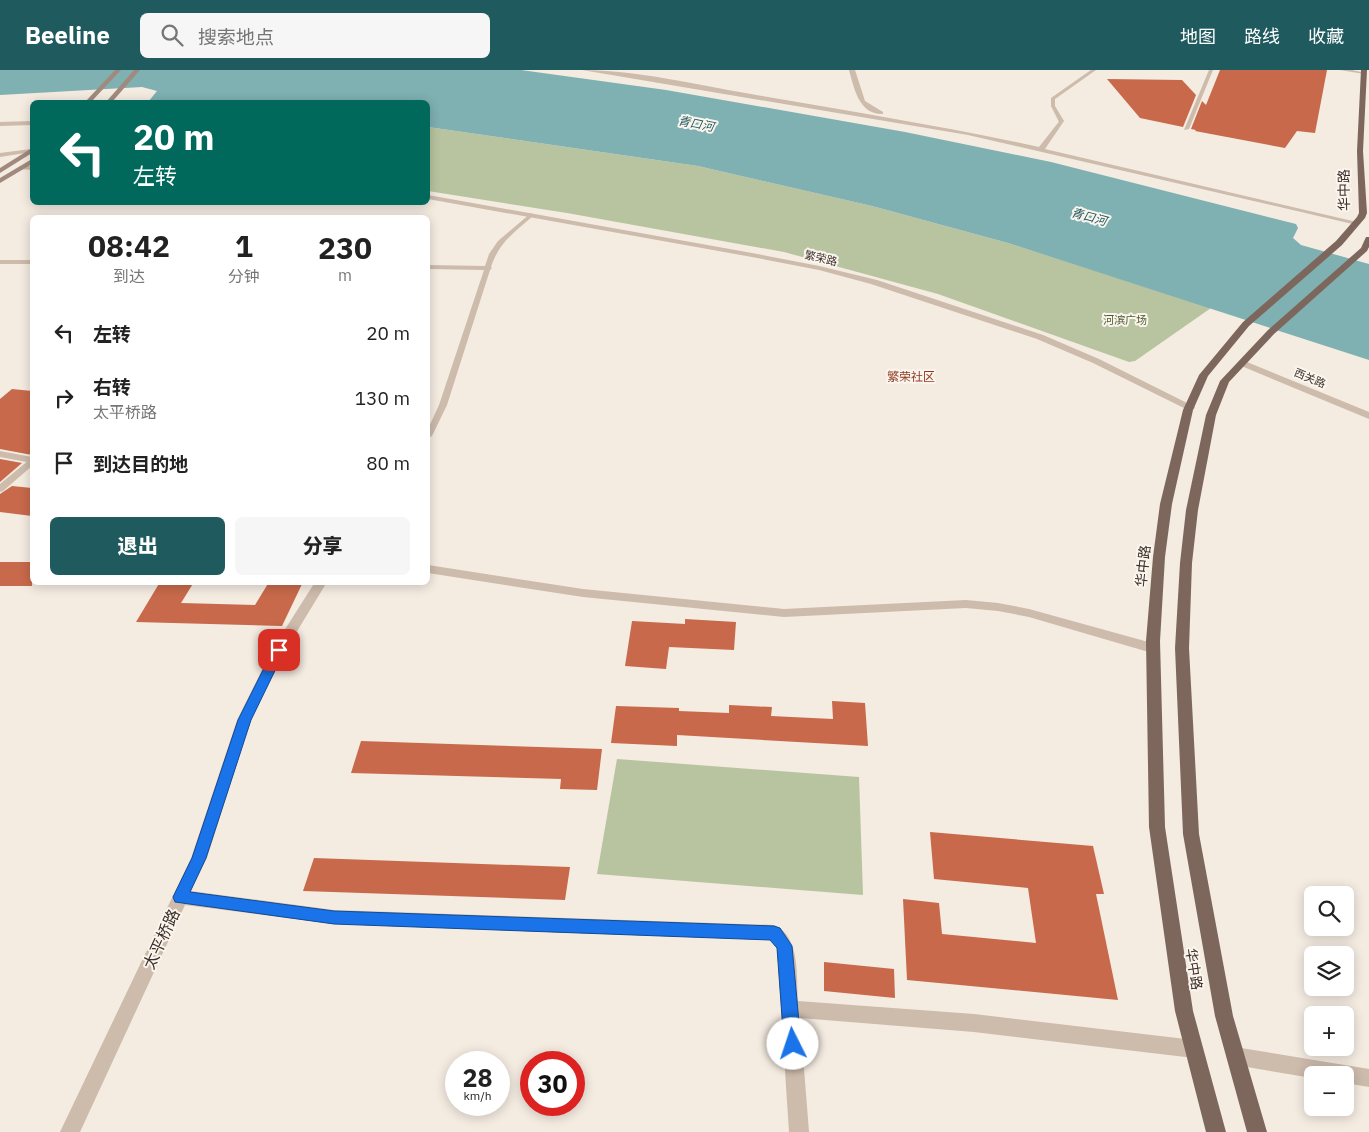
<!DOCTYPE html>
<html lang="zh">
<head>
<meta charset="utf-8">
<style>
	:root { --surface:#fff; --page:#f6f6f6; --text:#222; --muted:#767676; --accent:#1f5a5e }
	body { margin:0; font-family:"IBM Plex Sans","Noto Sans SC",sans-serif; background:var(--page); color:var(--text); height:100vh; display:flex; flex-direction:column; font-size:19px; white-space:nowrap }
	* { box-sizing:border-box; margin:0 }
	p { font-size:16px; color:var(--muted) }
	.icon { flex:none; width:28px; height:28px; fill:none; stroke:currentColor; stroke-width:2; stroke-linecap:round; stroke-linejoin:round }
	.map { position:relative; flex:1; overflow:hidden }
	.panel { position:absolute; left:30px; top:145px; width:400px; height:370px; display:flex; flex-direction:column; background:var(--surface); border-radius:8px; box-shadow:0 2px 12px #0003 }
	.panel>* { flex:none }
	.banner { position:absolute; left:30px; top:30px; width:400px; height:105px; border-radius:8px; box-shadow:0 2px 12px #0003; background:#00695c; color:#fff; overflow:hidden }
	.buttons { position:absolute; left:1304px; top:816px; display:grid; gap:10px }
	.buttons a { display:grid; place-items:center; width:50px; height:50px; border-radius:8px; background:var(--surface); box-shadow:0 2px 12px #0003; font-size:25px }
	.speed { position:absolute; left:445px; top:981px; display:flex; gap:10px; font-size:25px; font-weight:700; text-align:center }
	.speed>* { display:grid; place-content:center; width:65px; height:65px; border-radius:50%; background:var(--surface); box-shadow:0 2px 12px #0003; line-height:1 }
	.speed small { font-size:12px; font-weight:400 }
	.speed .limit { border:8px solid #d22; background:#fff; color:#111 }
	.pin { position:absolute; display:grid; place-items:center; width:42px; height:42px; color:#fff; margin:-21px; border-radius:10px; box-shadow:0 2px 8px #0006 }
	.me { position:absolute; width:55px; margin:-28px; rotate:356deg; stroke-linejoin:round; filter:drop-shadow(0 0 4px #0008) }
	.turn { display:flex; align-items:center; gap:18px; height:105px; padding:0 20px; font-size:22px }
	.turn .icon { width:65px; height:65px; stroke-width:2.5 }
	.turn b { display:block; font-size:35px; line-height:42px }
	.eta { display:flex; justify-content:space-evenly; align-items:center; height:85px; text-align:center }
	.eta b { font-size:30px; font-weight:800; line-height:35px }
	.primary-button { display:flex; gap:10px; margin-top:auto; padding:10px 20px }
	.primary-button a { flex:1; height:58px; border-radius:8px; background:var(--accent); color:#fff; font-size:20px; font-weight:800; line-height:58px; text-align:center }
	.primary-button a+a { background:var(--page); color:var(--text) }
	ul { padding:0; list-style:none }
	li { display:flex; align-items:center; gap:15px; height:65px; padding:0 20px }
	li div { flex:1 }
	li b { display:block; font-size:19px }
	li em { font-style:normal }
	header { display:flex; align-items:center; gap:30px; box-sizing:border-box; height:70px; padding:0 25px; background:var(--accent); color:#fff }
	header strong { font-size:24px }
	nav { display:flex; gap:28px; margin-inline-start:auto; font-size:18px }
	.search { width:350px; height:45px; background:var(--page); display:flex; align-items:center; gap:12px; box-sizing:border-box; padding:0 18px; border-radius:8px; color:var(--muted); font-size:19px }
	.map>svg:first-child { display:block }
</style>
</head>
<body>
<header>
<strong>Beeline</strong>
<div class="search"><svg class="icon" aria-label="search" viewBox="0 0 24 24"><circle cx="10" cy="10" r="6"/><path d="M15 15l6 6"/></svg>搜索地点</div>
<nav><a>地图</a><a>路线</a><a>收藏</a></nav>
</header>
<div class="map">
<svg width="1369" height="1062" viewBox="0 0 1369 1062">
	<rect width="100%" height="100%" fill="#f4ebe1"/>
	<!-- green -->
	<g fill="#b8c4a0">
		<polygon points="428,57 698,96 872,136 1008,173 1211,238 1135,291 1129,292 938,224 784,182 567,143 428,121"/>
		<polygon points="617,689 859,707 863,825 597,804"/>
	</g>
	<!-- water -->
	<polygon fill="#7fb0b2" points="0,0 521,0 666,20 905,62 1051,92 1296,154 1298,158 1293,168 1301,175 1369,194 1369,290 1008,173 872,136 698,96 428,57 428,32 148,32 157,21 142,17 0,25"/>
	<!-- building -->
	<g fill="#c8694b">
		<polygon points="1220,0 1327,0 1315,63 1297,61 1285,78 1195,61 1196,60 1191,59 1202,31 1206,35"/>
		<polygon points="1107,9 1182,10 1196,25 1183,57 1140,48"/>
		<polygon points="12,319 32,321 32,385 0,379 0,329"/>
		<polygon points="0,389 22,393 0,412"/>
		<polygon points="12,416 32,418 32,446 0,442 0,424"/>
		<rect x="0" y="492" width="32" height="24"/>
		<polygon points="160,512 194,512 181,533 255,535 269,512 303,512 282,556 136,552"/>
		<polygon points="685,549 736,552 734,580 669,577 666,599 625,596 632,551 685,554"/>
		<polygon points="832,631 865,633 868,676 677,665 677,676 611,673 616,636 679,638 679,641 729,643 729,635 772,637 771,646 833,649"/>
		<polygon points="361,671 602,679 597,720 560,719 561,709 351,703"/>
		<polygon points="930,762 1093,776 1104,824 1096,824 1118,930 907,910 903,829 939,833 942,864 1036,873 1028,818 934,809"/>
		<polygon points="314,788 570,797 565,830 303,821"/>
		<polygon points="824,892 894,899 895,928 824,921"/>
	</g>
	<g fill="none" stroke-linecap="round" stroke-linejoin="round">
		<!-- service -->
		<g fill="#cdbbac" fill-rule="evenodd">
			<polygon points="1091,0 1096,0 1055,29 1055,36 1064,51 1059,52 1051,36 1051,28"/>
			<polygon points="1209,0 1213,0 1189,59 1184,60"/>
			<polygon points="1340,0 1352,0 1366,3 1364,4"/>
			<polygon points="31,79 32,82 0,87 0,83"/>
			<path d="M531 143 534 145 533 146C515 162 499 172 491 197L492 198 490 200 447 335 432 366 428 368V359L439 335 484 200 428 199V195L485 196 489 184 498 171Z"/>
			<rect x="0" y="190" width="32" height="4"/>
			<polygon points="29,390 32,390 32,396 3,421 0,422 0,414"/>
		</g>
		<!-- minor -->
		<g fill="#cdbbac" fill-rule="evenodd">
			<path d="M582 0C636 0 698 15 751 24 848 41 944 56 1039 77L1061 49 1064 51 1045 79 1361 153 1357 155 968 65Z"/>
			<path d="M849 0H855L865 31 883 42V44C859 45 854 18 849 0Z"/>
			<polygon points="32,51 32,55 0,56 0,52"/>
			<polygon points="21,96 32,96 32,100 19,99 19,97"/>
			<polygon points="428,125 752,183 819,196 877,210 1043,265 1099,289 1195,337 1194,339 1186,339 1093,293 1037,269 871,214 819,200 752,187 428,129"/>
			<polygon points="1242,290 1369,342 1369,349 1239,295 1239,291"/>
			<polygon points="0,381 32,387 32,393 0,387"/>
			<polygon points="428,495 583,519 784,539 966,530 998,533 1029,539 1152,573 1157,575 1159,578 1157,581 1152,583 1029,547 998,541 966,538 784,547 583,527 428,503"/>
			<path d="M315 512H327L285 581 251 650 207 788 191 821 334 840 774 855C801 866 796 907 798 931L974 944 1194 970 1200 973 1203 979 1200 985 1194 988 974 962 800 948 809 1062H789L777 878 770 870 334 854 185 835 80 1062H60L191 788 237 650 272 580Z"/>
			<polygon points="1235,977 1369,999 1369,1017 1345,1013 1345,1005 1312,1005 1312,1008 1235,995 1229,992 1226,986 1229,980"/>
		</g>
		<!-- secondary -->
		<g fill="#a18a7d" fill-rule="evenodd">
			<polygon points="115,0 121,0 91,32 85,32"/>
			<polygon points="134,0 140,0 112,32 106,32"/>
			<polygon points="32,78 32,83 0,103 0,98"/>
			<polygon points="32,89 32,94 0,113 0,108"/>
		</g>
		<!-- primary -->
		<g fill="#7d675c" fill-rule="evenodd">
			<polygon points="1361,0 1367,0 1363,81 1367,143 1365,148 1342,175 1249,256 1208,306 1193,340 1172,434 1165,487 1160,571 1165,757 1193,941 1226,1062 1206,1062 1175,941 1149,757 1146,571 1153,487 1160,434 1183,340 1199,305 1243,252 1336,171 1357,147 1359,143 1357,81"/>
			<polygon points="1366,167 1369,167 1369,177 1367,181 1274,264 1229,312 1216,345 1198,440 1192,493 1189,578 1199,764 1233,946 1267,1062 1247,1062 1215,946 1183,764 1175,578 1180,493 1186,440 1206,345 1220,311 1268,260 1361,178"/>
		</g>
	</g>
	<!-- route -->
	<polygon fill="#1a73e8" stroke="#114b97" points="279,576 285,580 251,650 206,788 190,822 334,841 774,856 780,858 792,876 801,974 798,980 793,983 787,980 784,974 777,878 770,870 334,854 175,832 173,827 192,788 238,650 273,580"/>
	<g text-anchor="middle" stroke-width="4" stroke-linejoin="round" paint-order="stroke">
		<!-- far-street labels -->
		<g font-size="11" fill="#3b302b" stroke="#fbf5ee">
			<text transform="translate(821 188) rotate(13)" y="4">繁荣路</text>
			<text transform="translate(1310 308) rotate(23)" y="4">西关路</text>
		</g>
		<!-- far-park labels -->
		<g font-size="11" fill="#4a5a2e" stroke="#fbf5ee">
			<text x="1125" y="254">河滨广场</text>
		</g>
		<!-- far-water labels -->
		<g font-size="12" font-style="italic" fill="#1f5a5e" stroke="#fbf5ee">
			<text transform="translate(696 54) rotate(11)" y="4">青口河</text>
			<text transform="translate(1089 147) rotate(15)" y="4">青口河</text>
		</g>
		<!-- far-neighbourhood labels -->
		<g font-size="12" fill="#8c3b22" stroke="#fbf5ee">
			<text x="911" y="311">繁荣社区</text>
		</g>
		<!-- street labels -->
		<g font-size="14" fill="#3b302b" stroke="#fbf5ee">
			<text transform="translate(1344 120) rotate(-91)" y="5">华中路</text>
			<text transform="translate(1143 496) rotate(-84)" y="5">华中路</text>
			<text transform="translate(1194 899) rotate(81)" y="5">华中路</text>
		</g>
		<!-- near-street labels -->
		<g font-size="16" fill="#3b302b" stroke="#fbf5ee">
			<text transform="translate(161 869) rotate(-65)" y="6">太平桥路</text>
		</g>
	</g>
</svg>
<div class="buttons">
<a><svg class="icon" aria-label="search" viewBox="0 0 24 24"><circle cx="10" cy="10" r="6"/><path d="M15 15l6 6"/></svg></a>
<a><svg class="icon" aria-label="layers" viewBox="0 0 24 24"><path d="M12 4l9 5-9 5-9-5zM3 14l9 5 9-5"/></svg></a>
<a>+</a>
<a>−</a>
</div>
<div class="speed"><div>28<small>km/h</small></div><div class="limit">30</div></div>
<div class="pin" style="left:279px;top:580px;background:#d93025"><svg class="icon" aria-label="arrive" viewBox="0 0 24 24"><path d="M6 21V4h12l-3 4 3 4H6"/></svg></div>
<svg class="me" style="left:793px;top:974px" viewBox="-20 -20 40 40"><circle r="19" fill="#fff"/><path d="M0-13L10 11 0 6-10 11z" fill="#1a73e8"/></svg>
<div class="banner">
<div class="turn"><svg class="icon" aria-label="left" viewBox="0 0 24 24"><path d="M17 20v-9H6M10 6l-5 5 5 5"/></svg><div><b>20 m</b>左转</div></div>
</div>
<section class="panel">
<div class="eta">
<div><b>08:42</b><p>到达</p></div>
<div><b>1</b><p>分钟</p></div>
<div><b>230</b><p>m</p></div>
</div>
<ul>
<li><svg class="icon" aria-label="left" viewBox="0 0 24 24"><path d="M17 20v-9H6M10 6l-5 5 5 5"/></svg><div><b>左转</b></div><em>20 m</em></li>
<li><svg class="icon" aria-label="right" viewBox="0 0 24 24"><path d="M7 20v-9h11M14 6l5 5-5 5"/></svg><div><b>右转</b><p>太平桥路</p></div><em>130 m</em></li>
<li><svg class="icon" aria-label="arrive" viewBox="0 0 24 24"><path d="M6 21V4h12l-3 4 3 4H6"/></svg><div><b>到达目的地</b></div><em>80 m</em></li>
</ul>
<div class="primary-button"><a>退出</a><a>分享</a></div>
</section>
</div>
</body>
</html>
